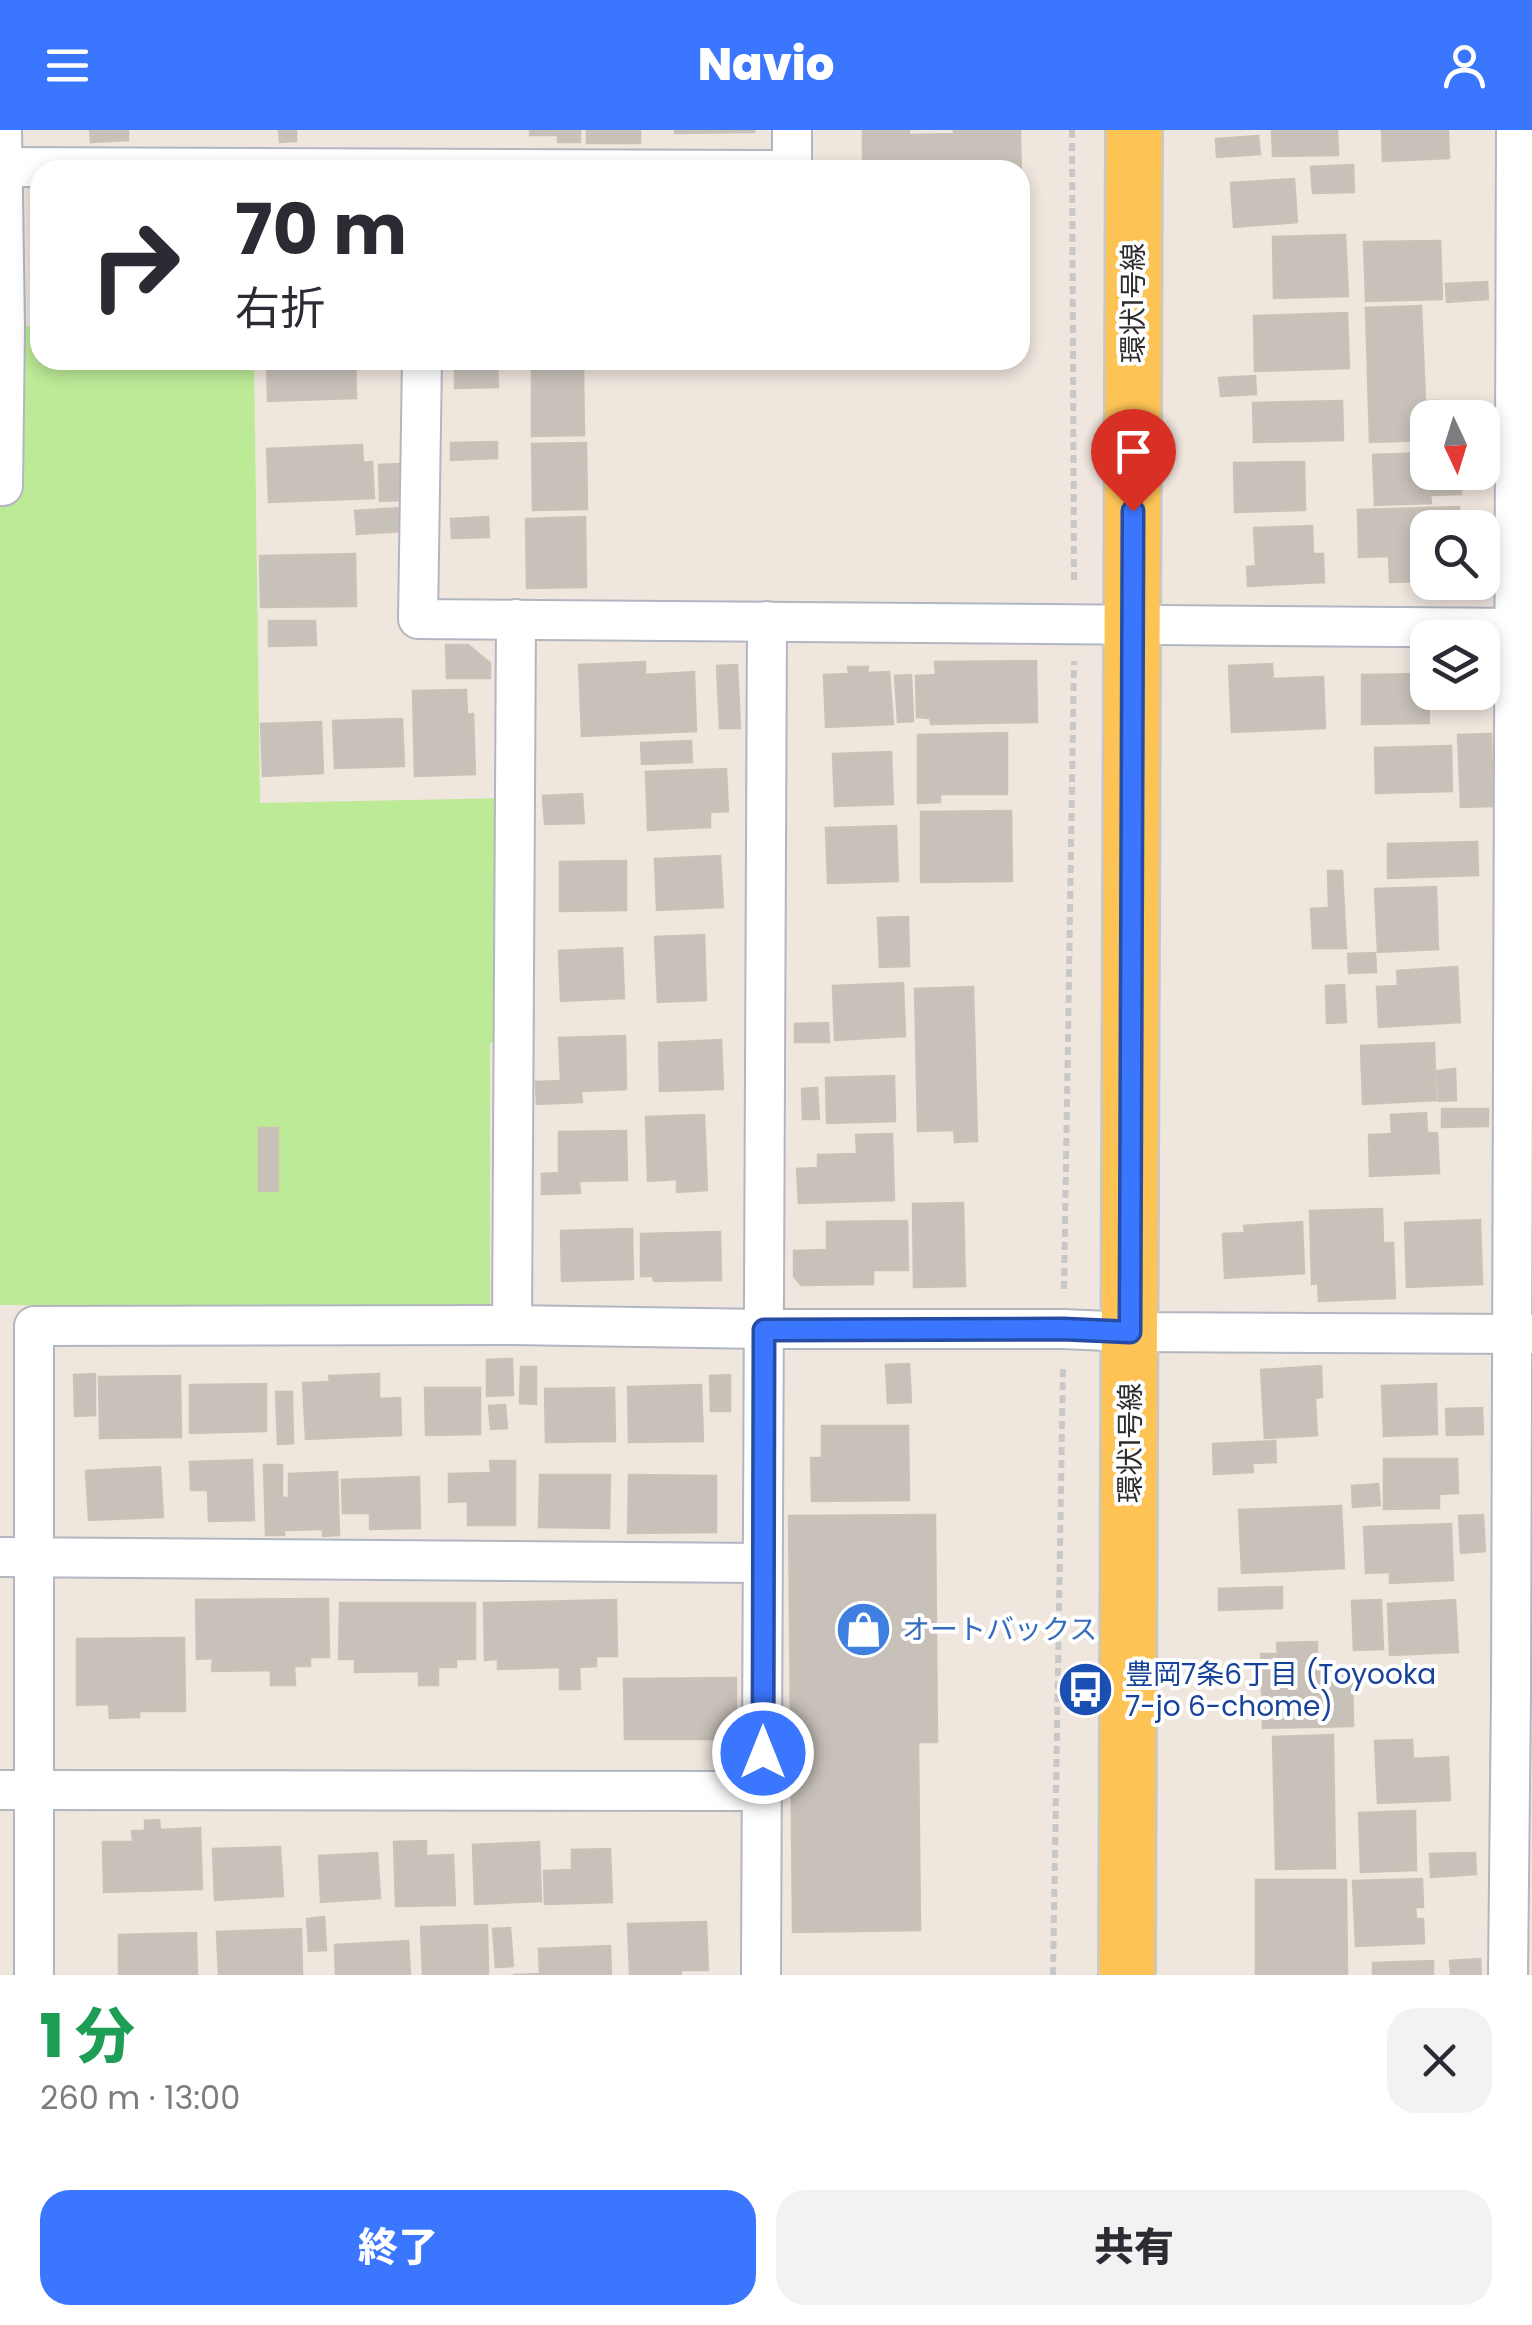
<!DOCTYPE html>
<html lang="ja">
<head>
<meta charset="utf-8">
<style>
	:root { --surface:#fff; --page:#f2f2f3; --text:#2b2b33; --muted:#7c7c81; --accent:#3b76ff }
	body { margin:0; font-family:Poppins,"Noto Sans JP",sans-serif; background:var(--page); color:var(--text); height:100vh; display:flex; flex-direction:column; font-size:38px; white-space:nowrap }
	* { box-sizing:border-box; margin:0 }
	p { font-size:32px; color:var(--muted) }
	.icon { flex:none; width:55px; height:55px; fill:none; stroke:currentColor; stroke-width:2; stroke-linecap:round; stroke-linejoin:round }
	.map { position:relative; height:1845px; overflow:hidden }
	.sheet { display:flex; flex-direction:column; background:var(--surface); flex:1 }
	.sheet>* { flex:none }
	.hud { position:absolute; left:30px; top:30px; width:1000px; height:210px; border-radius:30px; box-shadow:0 5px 15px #0003; background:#fff; color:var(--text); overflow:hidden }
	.needle { width:65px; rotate:176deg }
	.fabs { position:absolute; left:1410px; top:270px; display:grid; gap:20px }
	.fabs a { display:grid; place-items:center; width:90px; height:90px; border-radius:20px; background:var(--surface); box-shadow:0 5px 15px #0003; font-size:50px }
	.pin { position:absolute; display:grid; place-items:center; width:85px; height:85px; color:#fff; margin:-102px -42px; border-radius:50% 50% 50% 0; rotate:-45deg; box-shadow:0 0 10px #0007 }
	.pin .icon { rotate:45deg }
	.me { position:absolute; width:110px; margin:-55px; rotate:0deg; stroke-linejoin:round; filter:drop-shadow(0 0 8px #0008) }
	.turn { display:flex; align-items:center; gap:35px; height:210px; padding:0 40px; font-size:45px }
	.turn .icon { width:130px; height:130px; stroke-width:2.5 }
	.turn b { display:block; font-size:70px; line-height:85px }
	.round { display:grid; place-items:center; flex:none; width:105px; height:105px; border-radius:30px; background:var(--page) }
	.headline { display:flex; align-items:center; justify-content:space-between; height:170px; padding:0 40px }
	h1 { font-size:60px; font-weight:800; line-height:75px; color:#1e9e55 }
	.button { display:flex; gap:20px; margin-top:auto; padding:20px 40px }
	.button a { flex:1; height:115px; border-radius:30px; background:var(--accent); color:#fff; font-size:40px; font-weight:800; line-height:115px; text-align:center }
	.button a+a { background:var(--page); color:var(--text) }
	header { display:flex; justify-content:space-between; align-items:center; height:130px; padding:0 40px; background:var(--accent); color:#fff; font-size:45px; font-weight:800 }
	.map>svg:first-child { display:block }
</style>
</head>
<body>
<header><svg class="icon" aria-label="menu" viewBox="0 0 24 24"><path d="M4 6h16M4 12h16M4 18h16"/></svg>Navio<svg class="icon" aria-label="person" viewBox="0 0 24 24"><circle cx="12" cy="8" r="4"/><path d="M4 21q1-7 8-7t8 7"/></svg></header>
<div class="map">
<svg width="1532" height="1845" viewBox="0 0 1532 1845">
	<rect width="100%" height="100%" fill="#efe6de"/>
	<!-- green -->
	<polygon fill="#bcea96" points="40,196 40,230 254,230 260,673 516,668 512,911 490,913 490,1178 0,1175 0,356 5,197"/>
	<!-- building -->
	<g fill="#c7c1b9" stroke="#cbc2b7" stroke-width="2.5">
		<polygon points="90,0 128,0 128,10 91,12"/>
		<polygon points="279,0 296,0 296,11 280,12"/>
		<polygon points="530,0 580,0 580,12 558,12 558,5 530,5"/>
		<rect x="587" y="0" width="53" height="13"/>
		<polygon points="675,0 754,0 754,2 675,3"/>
		<polygon points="863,0 909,0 909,5 954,4 954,0 1020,0 1022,97 1020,40 863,40"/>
		<polygon points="1272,0 1337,0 1338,25 1273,26"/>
		<polygon points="1382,0 1448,0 1449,28 1383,31"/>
		<polygon points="1258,6 1260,24 1217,27 1216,9"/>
		<polygon points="1353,35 1354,62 1313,63 1311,37"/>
		<polygon points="1294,49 1297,92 1234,97 1231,53"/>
		<polygon points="1345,105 1348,166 1274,168 1273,107"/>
		<polygon points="1440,111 1442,169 1366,171 1364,112"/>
		<polygon points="34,114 40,114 40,167 35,167"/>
		<polygon points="1487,152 1488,169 1447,172 1446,154"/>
		<polygon points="1421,176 1425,271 1441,271 1442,288 1428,288 1428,310 1370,312 1366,178"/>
		<polygon points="1347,183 1349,238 1255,241 1254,186"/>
		<polygon points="267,230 355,230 356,268 268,271"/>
		<polygon points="497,236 498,257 455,258 455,237"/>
		<polygon points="583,236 584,305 532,306 532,237"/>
		<polygon points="1255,246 1256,264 1221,266 1219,248"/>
		<polygon points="1342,271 1343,310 1254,312 1253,273"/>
		<polygon points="497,312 497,328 451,330 451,313"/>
		<polygon points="586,313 587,379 533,380 532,314"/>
		<polygon points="362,315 363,333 372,332 374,368 269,372 267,319"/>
		<polygon points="1428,323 1428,342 1460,342 1461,364 1430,365 1431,373 1375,375 1373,325"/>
		<polygon points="1304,332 1305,380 1235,382 1234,333"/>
		<polygon points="399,334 401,370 380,371 379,335"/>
		<polygon points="1459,377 1460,398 1428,398 1428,451 1390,452 1389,426 1359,427 1358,380"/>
		<polygon points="401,378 402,401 357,404 355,381"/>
		<polygon points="488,387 489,407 452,408 451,389"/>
		<polygon points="585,387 586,457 527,458 526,389"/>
		<polygon points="1312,396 1313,424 1323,424 1324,452 1248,456 1247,437 1256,436 1254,398"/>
		<polygon points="355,424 356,476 261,477 260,426"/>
		<polygon points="269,491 315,491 316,515 269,516"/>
		<polygon points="446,515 468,515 490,533 490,548 447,548"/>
		<polygon points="1036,531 1037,592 931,594 930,588 917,587 916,546 936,545 935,532"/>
		<polygon points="645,532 645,545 694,542 696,601 582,606 579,535"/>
		<polygon points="1272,534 1273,549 1323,547 1325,598 1232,602 1229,536"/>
		<polygon points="737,535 740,598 720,598 717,536"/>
		<polygon points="848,537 868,537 867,543 889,542 893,594 826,597 824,545 849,544"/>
		<polygon points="1428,544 1429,593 1362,594 1362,545"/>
		<polygon points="911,545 913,591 898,592 895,546"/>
		<polygon points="466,560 467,585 473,584 475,644 415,646 413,561"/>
		<polygon points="402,589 404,636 335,638 333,591"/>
		<polygon points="321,592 323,643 263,646 261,594"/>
		<polygon points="1007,603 1007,664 940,664 940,672 918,673 918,605"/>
		<polygon points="1491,604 1493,676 1461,677 1458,605"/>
		<polygon points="691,611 692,632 642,634 641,613"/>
		<polygon points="1451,616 1452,661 1376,663 1375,618"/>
		<polygon points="891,622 893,674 835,676 833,624"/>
		<polygon points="726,639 728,681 710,682 710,697 648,700 646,642"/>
		<polygon points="582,664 584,693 545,694 543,666"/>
		<polygon points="1011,681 1012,751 921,752 921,682"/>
		<polygon points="896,696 898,751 828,753 826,698"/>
		<polygon points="1477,712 1478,745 1388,748 1388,714"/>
		<polygon points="720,726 723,777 657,780 655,729"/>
		<polygon points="626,731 626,780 560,781 560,732"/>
		<polygon points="1328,741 1342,741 1346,818 1313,818 1311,779 1329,778"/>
		<polygon points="1436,757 1438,819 1378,822 1375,759"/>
		<polygon points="908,787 909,836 880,837 878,788"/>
		<polygon points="704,805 706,870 658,872 655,807"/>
		<polygon points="622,818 624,868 561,871 559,821"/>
		<polygon points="1375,823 1376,842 1349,843 1348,824"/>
		<polygon points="1457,837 1460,892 1379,897 1377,857 1398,856 1397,841"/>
		<polygon points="903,853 905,906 835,910 833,856"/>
		<polygon points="1344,855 1346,892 1327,893 1326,856"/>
		<polygon points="973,857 977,1011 955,1012 954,1000 918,1001 915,859"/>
		<polygon points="828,893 829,912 795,912 795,894"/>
		<polygon points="625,906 626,959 581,961 582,972 537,974 536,952 561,951 559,908"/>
		<polygon points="721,910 723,959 660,961 659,913"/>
		<polygon points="1434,913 1436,970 1363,974 1361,916"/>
		<polygon points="1455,939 1456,970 1439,971 1437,941"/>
		<polygon points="894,946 895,991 827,993 826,948"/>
		<polygon points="817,958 819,989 803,989 802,959"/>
		<polygon points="1442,979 1488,979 1488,996 1442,997"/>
		<polygon points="1426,983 1427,1003 1437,1003 1439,1043 1370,1046 1369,1005 1392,1004 1391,985"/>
		<polygon points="704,985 707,1060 677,1062 677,1049 648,1051 646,987"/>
		<rect x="259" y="998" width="19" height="63"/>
		<polygon points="626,1001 627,1050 579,1051 580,1063 542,1064 542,1044 559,1043 559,1002"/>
		<polygon points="892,1004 894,1070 799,1073 797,1039 818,1038 818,1025 857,1024 856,1005"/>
		<polygon points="963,1073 965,1156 914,1157 913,1074"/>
		<polygon points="1382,1079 1383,1113 1393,1113 1395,1168 1319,1171 1318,1153 1312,1154 1310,1081"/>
		<polygon points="1480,1090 1482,1154 1407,1157 1405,1093"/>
		<polygon points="907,1091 908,1140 873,1140 873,1154 801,1155 794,1146 794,1121 827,1120 827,1092"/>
		<polygon points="1302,1092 1304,1143 1225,1148 1223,1104 1245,1103 1244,1096"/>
		<polygon points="632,1099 633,1149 562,1151 561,1101"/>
		<polygon points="720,1102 721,1150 654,1151 653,1146 641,1146 641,1104"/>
		<polygon points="512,1229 513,1265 487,1266 487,1230"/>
		<polygon points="909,1234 911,1272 888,1273 886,1235"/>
		<polygon points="1321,1236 1322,1267 1315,1268 1317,1305 1265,1308 1261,1240"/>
		<polygon points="521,1237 536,1237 536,1274 520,1273"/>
		<polygon points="95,1244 95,1285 75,1286 74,1245"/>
		<polygon points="379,1244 379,1269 400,1268 401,1305 306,1309 303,1253 330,1252 329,1246"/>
		<polygon points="730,1245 730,1281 711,1281 710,1246"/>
		<polygon points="180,1246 181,1307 100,1308 99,1247"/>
		<polygon points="266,1254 266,1301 190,1303 190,1255"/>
		<polygon points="1436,1254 1437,1304 1384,1306 1382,1256"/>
		<polygon points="701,1255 703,1311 629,1312 628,1257"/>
		<polygon points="425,1258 480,1258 480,1304 426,1305"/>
		<polygon points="614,1258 615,1311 546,1312 545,1259"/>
		<polygon points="276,1262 292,1262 293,1313 278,1314"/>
		<polygon points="505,1275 507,1298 491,1299 489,1276"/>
		<polygon points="1482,1278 1483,1304 1447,1305 1446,1279"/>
		<polygon points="822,1296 908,1296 909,1370 812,1371 811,1328 822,1328"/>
		<polygon points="1275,1311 1276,1332 1252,1333 1253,1342 1214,1344 1213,1314"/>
		<polygon points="1384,1329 1457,1329 1458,1363 1439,1364 1439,1378 1384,1379"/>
		<polygon points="252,1330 254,1390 209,1391 208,1360 191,1360 190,1332"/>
		<polygon points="490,1331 515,1331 515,1395 468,1395 468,1371 449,1372 449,1344 491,1343"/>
		<polygon points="264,1335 282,1335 282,1368 289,1368 289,1344 337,1342 339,1405 323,1406 323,1399 284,1400 284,1405 266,1405"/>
		<polygon points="160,1337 163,1387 89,1390 86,1341"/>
		<polygon points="540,1345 610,1345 609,1398 539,1397"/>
		<polygon points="629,1345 716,1346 716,1402 628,1403"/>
		<polygon points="419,1347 420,1398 370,1399 370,1383 343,1383 342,1350"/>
		<polygon points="1378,1354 1380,1375 1353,1377 1352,1356"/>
		<polygon points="1341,1376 1344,1438 1242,1443 1239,1380"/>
		<polygon points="935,1385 937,1612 918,1612 920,1800 793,1802 789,1386"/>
		<polygon points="1483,1385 1485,1421 1461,1423 1459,1386"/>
		<polygon points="1451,1394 1453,1450 1390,1453 1390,1442 1366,1443 1364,1397"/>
		<polygon points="1282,1457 1282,1478 1219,1480 1219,1459"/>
		<polygon points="328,1469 329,1527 310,1527 310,1536 294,1536 295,1555 271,1555 271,1540 212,1541 213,1528 197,1529 196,1470"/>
		<polygon points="616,1470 617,1526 596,1526 596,1536 579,1537 580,1559 560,1559 560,1537 498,1539 498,1529 485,1530 484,1473"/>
		<polygon points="1381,1470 1383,1519 1354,1520 1352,1471"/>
		<polygon points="1455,1470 1458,1522 1390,1525 1388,1474"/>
		<polygon points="340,1473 475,1473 475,1529 456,1529 456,1537 438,1537 438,1555 419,1555 419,1541 355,1542 355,1529 339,1529"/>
		<polygon points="184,1508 185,1581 139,1581 139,1587 110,1588 109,1574 77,1575 77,1509"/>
		<polygon points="1317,1512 1317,1539 1352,1538 1353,1596 1263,1598 1261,1524 1278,1524 1277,1513"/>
		<polygon points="736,1548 736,1609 625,1609 624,1549"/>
		<polygon points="1333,1605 1335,1738 1276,1739 1273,1607"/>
		<polygon points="1412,1610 1413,1629 1448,1627 1450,1670 1378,1673 1375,1611"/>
		<polygon points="1415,1681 1416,1740 1361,1742 1359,1683"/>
		<polygon points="159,1690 160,1700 200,1698 202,1759 104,1762 103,1712 133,1712 132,1701 145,1701 145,1691"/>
		<polygon points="426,1711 426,1726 453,1725 455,1775 396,1776 394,1712"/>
		<polygon points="539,1712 541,1771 475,1774 473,1715"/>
		<polygon points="280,1717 283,1766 215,1770 213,1719"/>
		<polygon points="610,1719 612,1772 545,1774 544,1741 572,1740 572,1720"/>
		<polygon points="377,1723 380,1768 321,1772 319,1726"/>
		<polygon points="1475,1723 1476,1744 1431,1747 1430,1724"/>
		<polygon points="1422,1749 1423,1777 1415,1777 1416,1789 1423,1789 1424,1813 1356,1816 1353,1751"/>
		<polygon points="1256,1750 1346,1750 1347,1845 1256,1845"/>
		<polygon points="324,1787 326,1820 309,1821 307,1789"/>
		<polygon points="706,1792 708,1840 681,1840 681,1845 630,1845 628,1794"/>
		<polygon points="487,1795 488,1845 423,1845 421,1797"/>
		<polygon points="510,1798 513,1836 496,1837 493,1799"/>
		<polygon points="301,1799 302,1845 219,1845 217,1802"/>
		<polygon points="196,1803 197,1845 119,1845 119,1805"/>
		<polygon points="408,1811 410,1845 336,1845 335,1815"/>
		<polygon points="610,1816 611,1845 513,1845 540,1844 539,1819"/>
		<polygon points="1480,1829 1481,1845 1451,1845 1450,1831"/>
		<polygon points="1433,1831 1433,1845 1373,1845 1373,1833"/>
	</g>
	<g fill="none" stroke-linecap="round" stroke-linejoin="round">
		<defs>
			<g id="street">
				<polyline points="2,37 792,40 792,0"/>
				<polyline points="422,230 418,489 1532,498"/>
				<polyline points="0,356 3,356 5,197 2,0"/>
				<polyline points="512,1195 516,489"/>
				<polyline points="0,1427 762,1433"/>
				<polyline points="0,1660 763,1661"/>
				<polyline points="34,1845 34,1196 512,1195 764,1199 1063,1199 1130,1202 1532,1204"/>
				<polyline points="761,1845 767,491"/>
				<polyline points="1508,1845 1511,1563 1516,0"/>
			</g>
			<polyline id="primary" points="1127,1845 1134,0"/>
		</defs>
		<!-- street casing -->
		<use href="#street" stroke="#b2b6c1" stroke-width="42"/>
		<!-- primary casing -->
		<use href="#primary" stroke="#c8c8c8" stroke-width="60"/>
		<!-- path -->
		<g stroke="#c8c8c8" stroke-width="6" stroke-dasharray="8 5" stroke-linecap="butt">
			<polyline points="1072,0 1074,454"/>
			<polyline points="1064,1159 1074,531"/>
			<polyline points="1053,1845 1063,1236"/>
		</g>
		<!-- street -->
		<use href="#street" stroke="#fff" stroke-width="38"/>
		<!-- primary -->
		<use href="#primary" stroke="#fdc355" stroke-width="55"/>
	</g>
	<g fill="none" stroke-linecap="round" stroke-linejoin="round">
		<defs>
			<polyline id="route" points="763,1623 764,1200 1063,1199 1130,1202 1133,381"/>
		</defs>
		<!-- route casing -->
		<use href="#route" stroke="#264da6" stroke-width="25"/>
		<!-- route -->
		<use href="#route" stroke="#3b76ff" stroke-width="18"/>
	</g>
	<!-- icons -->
	<defs>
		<symbol id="shop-disc" viewBox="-11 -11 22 22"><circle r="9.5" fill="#3f7fe0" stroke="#fff"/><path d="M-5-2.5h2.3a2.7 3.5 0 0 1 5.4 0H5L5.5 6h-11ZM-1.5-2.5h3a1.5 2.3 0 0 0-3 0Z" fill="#fff"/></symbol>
		<symbol id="bus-disc" viewBox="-11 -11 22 22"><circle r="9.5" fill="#1a4fb4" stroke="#fff"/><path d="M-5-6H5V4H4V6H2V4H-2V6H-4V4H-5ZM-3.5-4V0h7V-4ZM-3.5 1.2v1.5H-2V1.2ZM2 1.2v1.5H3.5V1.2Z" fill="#fff"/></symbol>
	</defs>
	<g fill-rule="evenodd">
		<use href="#shop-disc" x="832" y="1468" width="63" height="63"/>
		<use href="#bus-disc" x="1054" y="1528" width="63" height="63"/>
	</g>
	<g text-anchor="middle" stroke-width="8" stroke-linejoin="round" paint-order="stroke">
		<!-- street labels -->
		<g font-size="28" fill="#2c2c2c" stroke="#fff">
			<text transform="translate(1133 173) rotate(-90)" y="10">環状1号線</text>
			<text transform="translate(1130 1313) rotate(-90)" y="10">環状1号線</text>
		</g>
		<!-- shop labels -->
		<g font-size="28" fill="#366cbe" stroke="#fff" text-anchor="start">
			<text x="902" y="1509">オートバックス</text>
		</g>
		<!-- transit labels -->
		<g font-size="28" fill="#164399" stroke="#fff" text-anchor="start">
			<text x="1125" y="1554">豊岡7条6丁目 (Toyooka<tspan x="1125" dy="32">7-jo 6-chome)</tspan></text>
		</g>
	</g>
</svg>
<div class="fabs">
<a><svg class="needle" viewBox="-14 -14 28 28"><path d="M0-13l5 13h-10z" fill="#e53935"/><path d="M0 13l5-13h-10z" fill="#7c7c81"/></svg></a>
<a><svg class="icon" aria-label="search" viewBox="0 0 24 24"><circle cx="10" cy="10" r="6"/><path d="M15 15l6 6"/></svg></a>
<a><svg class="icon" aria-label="layers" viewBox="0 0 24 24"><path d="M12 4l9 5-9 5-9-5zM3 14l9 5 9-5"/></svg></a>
</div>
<div class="pin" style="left:1133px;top:381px;background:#d93025"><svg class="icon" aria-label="arrive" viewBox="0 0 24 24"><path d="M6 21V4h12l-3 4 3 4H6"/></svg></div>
<svg class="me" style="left:763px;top:1623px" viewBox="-20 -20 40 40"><circle r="17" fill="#3b76ff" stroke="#fff" stroke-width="3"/><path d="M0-11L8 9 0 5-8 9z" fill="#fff"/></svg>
<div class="hud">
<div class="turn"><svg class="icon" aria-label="right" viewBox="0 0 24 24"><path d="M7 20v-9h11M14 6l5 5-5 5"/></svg><div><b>70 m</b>右折</div></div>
</div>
</div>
<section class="sheet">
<div class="headline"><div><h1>1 分</h1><p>260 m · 13:00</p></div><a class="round"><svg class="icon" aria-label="close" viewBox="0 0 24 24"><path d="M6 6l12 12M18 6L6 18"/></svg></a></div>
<div class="button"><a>終了</a><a>共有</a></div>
</section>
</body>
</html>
